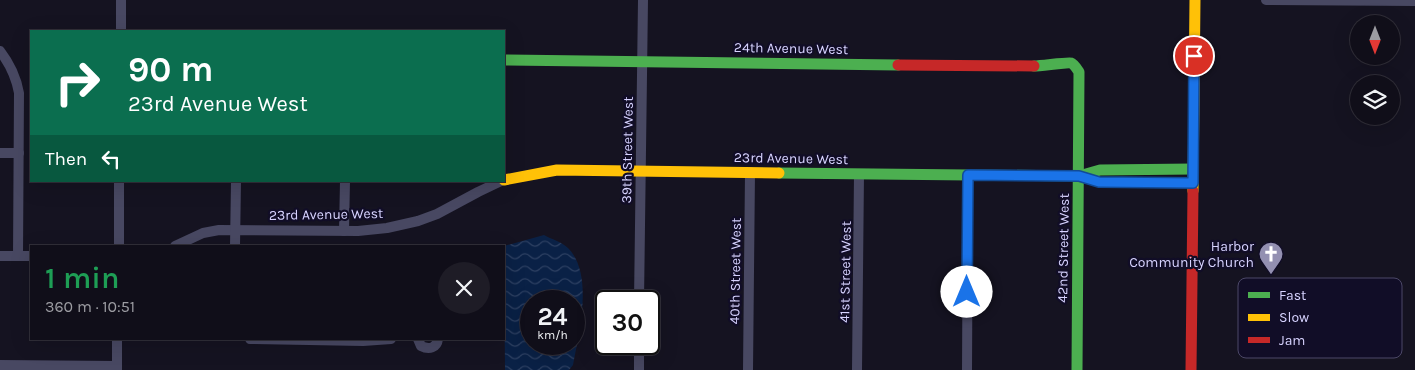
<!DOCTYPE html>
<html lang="en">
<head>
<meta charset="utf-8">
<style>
	:root { --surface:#100e19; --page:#1e1c26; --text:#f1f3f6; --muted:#9c9ca2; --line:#302e38 }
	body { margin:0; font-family:Karla,sans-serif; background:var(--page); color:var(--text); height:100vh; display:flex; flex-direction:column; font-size:19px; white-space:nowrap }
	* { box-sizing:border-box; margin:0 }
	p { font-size:16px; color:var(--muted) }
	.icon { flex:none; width:28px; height:28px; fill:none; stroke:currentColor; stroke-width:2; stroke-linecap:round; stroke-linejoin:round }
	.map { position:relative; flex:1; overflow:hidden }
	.details { position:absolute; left:30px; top:245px; width:475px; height:95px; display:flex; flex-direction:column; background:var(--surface); border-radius:0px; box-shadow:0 5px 20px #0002,0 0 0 1px var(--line) }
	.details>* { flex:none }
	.top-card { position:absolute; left:30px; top:30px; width:475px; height:152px; border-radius:0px; box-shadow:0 5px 20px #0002,0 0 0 1px var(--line); background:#0b6e4f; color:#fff; overflow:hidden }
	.needle { width:32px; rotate:180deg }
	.tools { position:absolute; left:1350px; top:15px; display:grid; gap:10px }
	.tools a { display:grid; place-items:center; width:50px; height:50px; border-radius:50%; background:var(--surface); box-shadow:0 5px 20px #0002,0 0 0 1px var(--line); font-size:25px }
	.speed { position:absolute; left:520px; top:290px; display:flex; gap:10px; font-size:25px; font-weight:700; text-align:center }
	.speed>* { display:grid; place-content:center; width:65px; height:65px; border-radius:50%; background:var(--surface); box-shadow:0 5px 20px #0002,0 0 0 1px var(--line); line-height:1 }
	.speed small { font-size:12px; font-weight:400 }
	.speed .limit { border:2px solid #111; border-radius:8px; background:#fff; color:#111 }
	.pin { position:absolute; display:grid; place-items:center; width:42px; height:42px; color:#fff; margin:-21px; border:2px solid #fff; border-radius:50%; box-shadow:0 1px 5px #0007 }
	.me { position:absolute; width:55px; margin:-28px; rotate:0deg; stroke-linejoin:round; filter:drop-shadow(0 0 4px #0008) }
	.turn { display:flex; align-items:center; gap:18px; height:105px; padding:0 15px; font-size:22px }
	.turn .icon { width:65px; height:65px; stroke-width:2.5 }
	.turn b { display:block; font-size:35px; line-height:42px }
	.then { display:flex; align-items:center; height:48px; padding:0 15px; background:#0003; gap:10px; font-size:19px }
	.round { display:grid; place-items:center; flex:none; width:52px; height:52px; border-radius:26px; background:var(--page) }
	.headline { display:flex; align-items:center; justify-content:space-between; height:85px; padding:0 15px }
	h1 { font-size:30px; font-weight:600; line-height:38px; color:#1e9e55 }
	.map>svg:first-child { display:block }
</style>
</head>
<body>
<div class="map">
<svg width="1415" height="370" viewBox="0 0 1415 370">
	<defs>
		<pattern id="water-waves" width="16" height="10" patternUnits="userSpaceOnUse" patternTransform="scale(1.25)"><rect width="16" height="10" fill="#0a2146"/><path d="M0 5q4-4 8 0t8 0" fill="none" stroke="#2d4062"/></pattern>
	</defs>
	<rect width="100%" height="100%" fill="#151321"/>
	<!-- water -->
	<path fill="url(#water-waves)" fill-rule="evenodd" d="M544 235C551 239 562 242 568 248 594 274 579 333 573 365L569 370H505L504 246ZM531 301H574V344H531Z"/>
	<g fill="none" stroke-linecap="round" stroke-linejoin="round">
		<!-- street -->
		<g stroke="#484862" stroke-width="10">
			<polyline points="1266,0 1415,1"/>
			<polyline points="121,31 121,0"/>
			<path d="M0 51C10 64 16 76 19 93L18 256"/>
			<polyline points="0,153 19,153"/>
			<polyline points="1080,176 1099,182 1193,183"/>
			<polyline points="344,231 345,181"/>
			<polyline points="119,246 119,181"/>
			<polyline points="175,246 203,233 219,230 358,231 387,228 418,221 437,214 478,192 501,181"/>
			<polyline points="235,246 236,181"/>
			<polyline points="0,256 31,256"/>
			<polyline points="639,301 643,0"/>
			<polyline points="250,339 363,341 391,339"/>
			<path d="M418 339 421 346C429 350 437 348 438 339"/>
			<polyline points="0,365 117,366"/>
			<polyline points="117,370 117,339"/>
			<polyline points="639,370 639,344"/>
			<polyline points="748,370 750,172"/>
			<polyline points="857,370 859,174"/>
			<polyline points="967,370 968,175"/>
		</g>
		<!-- fast -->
		<g stroke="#4caf50" stroke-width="11">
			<polyline points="504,60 898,65"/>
			<path d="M1034 66C1041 66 1068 62 1071 63 1074 64 1077 69 1079 72L1077 370"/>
			<polyline points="779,173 1079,176 1100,170 1193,169"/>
		</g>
		<!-- slow -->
		<g stroke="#ffc107" stroke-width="11">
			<polyline points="504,180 557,170 779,173"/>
			<polyline points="1193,191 1195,0"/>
		</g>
		<!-- jam -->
		<g stroke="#c62828" stroke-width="11">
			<polyline points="898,65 1034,66"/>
			<polyline points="1191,370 1193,191"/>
		</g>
	</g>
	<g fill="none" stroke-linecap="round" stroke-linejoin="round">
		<defs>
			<polyline id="route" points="967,292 968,175 1079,176 1099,182 1193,183 1194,56"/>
		</defs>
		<!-- route casing -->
		<use href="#route" stroke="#114b97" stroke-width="12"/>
		<!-- route -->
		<use href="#route" stroke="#1a73e8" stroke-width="9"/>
	</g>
	<!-- icons -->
	<defs>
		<symbol id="church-pin" viewBox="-11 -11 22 30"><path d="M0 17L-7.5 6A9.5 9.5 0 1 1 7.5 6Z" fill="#9390b1" stroke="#110d27"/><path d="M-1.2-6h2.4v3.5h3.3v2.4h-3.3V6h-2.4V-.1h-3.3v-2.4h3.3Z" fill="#fff"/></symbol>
	</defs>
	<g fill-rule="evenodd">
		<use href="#church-pin" x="1257" y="240" width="28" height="38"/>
	</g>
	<g text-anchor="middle" stroke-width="4.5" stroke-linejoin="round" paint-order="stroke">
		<!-- street labels -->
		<g font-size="14" fill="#d7d3ff" stroke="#110d27">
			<text transform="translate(791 48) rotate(1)" y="5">24th Avenue West</text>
			<text transform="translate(627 150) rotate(-89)" y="5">39th Street West</text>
			<text transform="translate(791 158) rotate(1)" y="5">23rd Avenue West</text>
			<text transform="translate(326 214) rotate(-1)" y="5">23rd Avenue West</text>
			<text transform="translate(1063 248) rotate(-89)" y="5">42nd Street West</text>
			<text transform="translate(735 271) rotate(-89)" y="5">40th Street West</text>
			<text transform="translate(845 272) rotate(-89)" y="5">41st Street West</text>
		</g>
		<!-- poi labels -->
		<g font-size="14" fill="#d7d3ff" stroke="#110d27" text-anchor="end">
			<text x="1254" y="251">Harbor<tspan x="1254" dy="16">Community Church</tspan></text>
		</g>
	</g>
	<!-- legend -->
	<rect x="1238" y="278" width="164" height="80" rx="8" fill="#110d27" stroke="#4c4868" stroke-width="1"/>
	<rect x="1248" y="292" width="22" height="6" fill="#4caf50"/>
	<rect x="1248" y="314" width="22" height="7" fill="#ffc107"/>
	<rect x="1248" y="337" width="22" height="6" fill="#c62828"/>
	<g font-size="14" fill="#d7d3ff">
		<text x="1279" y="300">Fast</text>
		<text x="1279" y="322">Slow</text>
		<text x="1279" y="345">Jam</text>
	</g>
</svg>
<div class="tools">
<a><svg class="needle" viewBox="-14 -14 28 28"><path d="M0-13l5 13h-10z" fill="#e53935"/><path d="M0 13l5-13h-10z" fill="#9c9ca2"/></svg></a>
<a><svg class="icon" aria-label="layers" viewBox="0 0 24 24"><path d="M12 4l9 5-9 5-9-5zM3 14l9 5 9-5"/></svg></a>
</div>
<div class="speed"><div>24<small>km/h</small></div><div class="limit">30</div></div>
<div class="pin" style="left:1194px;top:56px;background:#d93025"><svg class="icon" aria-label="arrive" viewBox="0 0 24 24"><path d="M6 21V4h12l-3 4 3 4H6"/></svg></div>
<svg class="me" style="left:967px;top:292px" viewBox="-20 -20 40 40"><circle r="19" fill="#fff"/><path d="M0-13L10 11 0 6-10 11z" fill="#1a73e8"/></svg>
<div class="top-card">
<div class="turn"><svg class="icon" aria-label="right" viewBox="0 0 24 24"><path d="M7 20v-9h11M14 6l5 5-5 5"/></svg><div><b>90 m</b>23rd Avenue West</div></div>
<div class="then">Then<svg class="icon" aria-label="left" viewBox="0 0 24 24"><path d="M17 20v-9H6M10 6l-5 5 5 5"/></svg></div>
</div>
<section class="details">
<div class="headline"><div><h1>1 min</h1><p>360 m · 10:51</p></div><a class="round"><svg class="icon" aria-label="close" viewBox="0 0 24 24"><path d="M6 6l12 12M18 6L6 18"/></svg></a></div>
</section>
</div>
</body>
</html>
